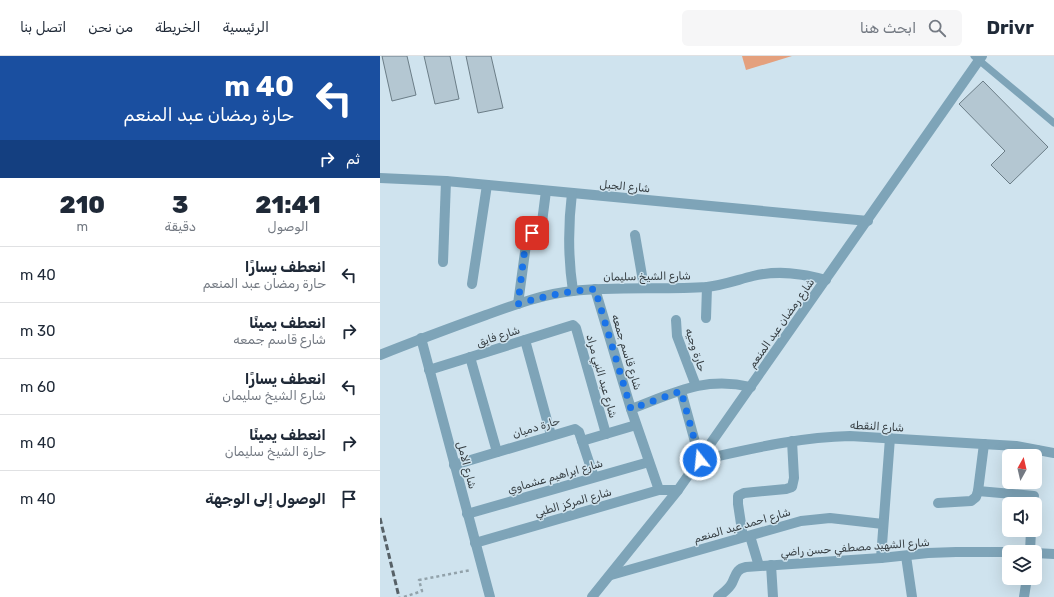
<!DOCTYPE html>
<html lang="ar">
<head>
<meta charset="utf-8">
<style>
	:root { --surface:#fff; --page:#f6f6f7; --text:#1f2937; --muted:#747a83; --line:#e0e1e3 }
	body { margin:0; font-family:Rubik,"Noto Sans Arabic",sans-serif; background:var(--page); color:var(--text); direction:rtl; height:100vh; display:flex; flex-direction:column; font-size:15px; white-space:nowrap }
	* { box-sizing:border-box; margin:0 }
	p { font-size:13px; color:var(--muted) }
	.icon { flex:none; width:22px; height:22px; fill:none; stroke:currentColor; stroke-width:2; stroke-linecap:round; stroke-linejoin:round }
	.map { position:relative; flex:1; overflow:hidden; direction:ltr }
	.drawer { display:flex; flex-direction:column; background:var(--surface); width:380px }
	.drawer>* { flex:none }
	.hud { background:#1a4fa0; color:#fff; overflow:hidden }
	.needle { width:26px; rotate:8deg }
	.controls { position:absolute; left:622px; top:393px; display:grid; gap:8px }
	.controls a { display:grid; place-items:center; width:40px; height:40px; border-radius:6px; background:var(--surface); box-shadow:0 4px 16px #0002; font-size:20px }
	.pin { position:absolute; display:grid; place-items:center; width:34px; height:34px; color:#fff; margin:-17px; border-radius:8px; box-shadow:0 2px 6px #0006 }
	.me { position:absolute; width:44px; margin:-22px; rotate:344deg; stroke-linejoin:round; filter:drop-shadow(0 0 3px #0008) }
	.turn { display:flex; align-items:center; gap:14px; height:84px; padding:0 20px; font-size:18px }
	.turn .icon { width:52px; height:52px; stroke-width:2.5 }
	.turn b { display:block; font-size:28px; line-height:34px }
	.then { display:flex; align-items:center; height:38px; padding:0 20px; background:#0003; gap:8px; font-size:15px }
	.eta { display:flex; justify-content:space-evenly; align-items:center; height:68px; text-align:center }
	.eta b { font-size:24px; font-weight:800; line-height:28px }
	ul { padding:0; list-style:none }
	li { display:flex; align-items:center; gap:12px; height:56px; padding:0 20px; border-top:1px solid var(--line) }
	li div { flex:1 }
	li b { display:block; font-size:15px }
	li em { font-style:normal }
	header { display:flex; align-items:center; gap:24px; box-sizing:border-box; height:56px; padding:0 20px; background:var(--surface); border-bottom:1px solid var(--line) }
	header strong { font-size:19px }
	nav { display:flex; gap:22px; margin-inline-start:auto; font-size:14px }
	.search { width:280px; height:36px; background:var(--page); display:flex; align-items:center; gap:10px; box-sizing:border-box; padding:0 14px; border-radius:6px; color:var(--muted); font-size:15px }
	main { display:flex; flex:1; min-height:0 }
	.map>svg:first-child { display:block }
</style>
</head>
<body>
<header>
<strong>Drivr</strong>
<div class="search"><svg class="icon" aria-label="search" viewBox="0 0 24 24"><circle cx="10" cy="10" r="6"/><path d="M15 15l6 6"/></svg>ابحث هنا</div>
<nav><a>الرئيسية</a><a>الخريطة</a><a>من نحن</a><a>اتصل بنا</a></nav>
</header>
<main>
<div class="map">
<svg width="674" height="541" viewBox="0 0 674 541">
	<rect width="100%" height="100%" fill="#cfe3ee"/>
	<!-- green -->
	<polygon fill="#e4a07d" points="362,0 412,0 366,14"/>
	<!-- building -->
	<g fill="#b4c7d2" stroke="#6b7d87">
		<polygon points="2,0 27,0 36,39 12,45"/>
		<polygon points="44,0 70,0 79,43 55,48"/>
		<polygon points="86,0 111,0 123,52 98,57"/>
		<polygon points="603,25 668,91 630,128 611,109 625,95 579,48"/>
	</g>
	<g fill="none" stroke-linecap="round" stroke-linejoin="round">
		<!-- path -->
		<polyline stroke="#92a2aa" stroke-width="2.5" stroke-dasharray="3 3" stroke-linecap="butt" points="24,541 42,535 39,524 91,514"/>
		<!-- service -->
		<polyline stroke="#7ea4b8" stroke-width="7" points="594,0 674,67"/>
		<!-- minor -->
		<g stroke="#7ea4b8" stroke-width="10">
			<polyline points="0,122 66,125 488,165"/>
			<path d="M192 137C188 170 188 202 193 235"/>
			<polyline points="255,179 264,231"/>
			<polyline points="63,206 66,125"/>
			<polyline points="92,228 107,129"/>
			<polyline points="215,233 251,353 279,434"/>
			<polyline points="138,248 147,181 150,177 158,177 161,174 166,135"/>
			<polyline points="326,262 327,231"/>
			<polyline points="296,264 297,280 316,330"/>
			<polyline points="41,282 110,541"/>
			<polyline points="145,284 171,379"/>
			<path d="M0 299C35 285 70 272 106 259 134 249 163 238 193 235 238 230 283 234 327 231 343 229 357 224 373 220 398 214 421 217 446 224"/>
			<polyline points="90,301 117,396"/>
			<polyline points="49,314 193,269 196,272 226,378"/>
			<path d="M301 335 320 404C370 393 419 381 470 380L636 390 674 397"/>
			<path d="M251 353C294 337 324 320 371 331"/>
			<polyline points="202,385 256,369"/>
			<polyline points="74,409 195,373 199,376 214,421"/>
			<polyline points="655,425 657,394"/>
			<polyline points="598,435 654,440"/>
			<polyline points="558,447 591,445 596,441 598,435 604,388"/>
			<polyline points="87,458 269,406"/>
			<polyline points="370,480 379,510"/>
			<polyline points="363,481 358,448 358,440 364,437 406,433 412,431 414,422 412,385"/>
			<polyline points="95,487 279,434 298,434"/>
			<polyline points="650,496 651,474"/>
			<polyline points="655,497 674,498"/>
			<polyline points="526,500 532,541"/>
			<polyline points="501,502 510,382"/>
			<polyline points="391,509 393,541"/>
			<polyline points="231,519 421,465 450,462 503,468"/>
			<polyline points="212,541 298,434 602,0"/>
			<path d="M338 541C343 537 349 533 352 527 356 519 356 513 366 511L501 502 548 497 576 496H629"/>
			<polyline points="644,541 647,522"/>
		</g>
		<!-- rail -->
		<polyline stroke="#576167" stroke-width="3" stroke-dasharray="6 3" stroke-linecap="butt" points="0,462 19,541"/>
	</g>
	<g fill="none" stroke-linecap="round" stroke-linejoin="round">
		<!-- route -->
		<path stroke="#1a73e8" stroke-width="7" stroke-dasharray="0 12.6" d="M152 177 148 178 146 183 138 248C164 240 188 235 215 233L251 353 301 335 320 404"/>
	</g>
	<g text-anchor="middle" stroke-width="3" stroke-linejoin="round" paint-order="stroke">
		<!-- street labels -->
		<g font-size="11" fill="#343c40" stroke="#cfe3ee">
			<text transform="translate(245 130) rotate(5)" y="4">شارع الجبل</text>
			<text transform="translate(267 220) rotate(-1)" y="4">شارع الشيخ سليمان</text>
			<text transform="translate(401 267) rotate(-55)" y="4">شارع رمضان عبد المنعم</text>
			<text transform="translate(118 280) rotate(-18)" y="4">شارع فايق</text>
			<text transform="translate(316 294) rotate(72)" y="4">حارة وجيه</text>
			<text transform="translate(247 296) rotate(73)" y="4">شارع قاسم جمعه</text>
			<text transform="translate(222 320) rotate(74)" y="4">شارع عبد النبي مراد</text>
			<text transform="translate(497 370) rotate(3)" y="4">شارع النقطه</text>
			<text transform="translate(156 371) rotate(-17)" y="4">حارة دميان</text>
			<text transform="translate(87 409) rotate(75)" y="4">شارع الامل</text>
			<text transform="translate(175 420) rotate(-16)" y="4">شارع ابراهيم عشماوي</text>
			<text transform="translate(193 446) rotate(-16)" y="4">شارع المركز الطبي</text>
			<text transform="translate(362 469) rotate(-16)" y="4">شارع احمد عبد المنعم</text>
			<text transform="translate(475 491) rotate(-4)" y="4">شارع الشهيد مصطفي حسن راضي</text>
		</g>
	</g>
</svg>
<div class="controls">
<a><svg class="needle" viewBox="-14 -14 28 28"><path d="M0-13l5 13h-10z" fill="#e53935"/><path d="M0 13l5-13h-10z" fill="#747a83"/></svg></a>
<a><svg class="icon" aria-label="sound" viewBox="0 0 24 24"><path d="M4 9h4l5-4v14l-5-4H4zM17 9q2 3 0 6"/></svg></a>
<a><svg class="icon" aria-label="layers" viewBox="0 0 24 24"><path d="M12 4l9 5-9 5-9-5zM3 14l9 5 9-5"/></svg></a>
</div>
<div class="pin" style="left:152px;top:177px;background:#d93025"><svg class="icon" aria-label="arrive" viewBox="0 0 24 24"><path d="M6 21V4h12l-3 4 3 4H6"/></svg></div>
<svg class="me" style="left:320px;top:404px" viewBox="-20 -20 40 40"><circle r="17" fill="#1a73e8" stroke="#fff" stroke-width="3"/><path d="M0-11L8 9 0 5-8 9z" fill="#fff"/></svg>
</div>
<section class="drawer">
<div class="hud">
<div class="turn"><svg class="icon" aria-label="left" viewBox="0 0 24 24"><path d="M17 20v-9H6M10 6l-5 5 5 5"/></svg><div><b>40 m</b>حارة رمضان عبد المنعم</div></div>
<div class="then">ثم<svg class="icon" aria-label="right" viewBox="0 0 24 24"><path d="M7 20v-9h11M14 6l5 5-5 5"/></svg></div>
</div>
<div class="eta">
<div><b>21:41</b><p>الوصول</p></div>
<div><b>3</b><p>دقيقة</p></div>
<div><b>210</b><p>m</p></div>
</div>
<ul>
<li><svg class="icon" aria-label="left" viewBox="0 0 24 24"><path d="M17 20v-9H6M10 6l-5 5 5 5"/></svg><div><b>انعطف يسارًا</b><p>حارة رمضان عبد المنعم</p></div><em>40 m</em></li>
<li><svg class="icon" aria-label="right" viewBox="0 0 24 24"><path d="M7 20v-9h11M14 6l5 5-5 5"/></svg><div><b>انعطف يمينًا</b><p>شارع قاسم جمعه</p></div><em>30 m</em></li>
<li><svg class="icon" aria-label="left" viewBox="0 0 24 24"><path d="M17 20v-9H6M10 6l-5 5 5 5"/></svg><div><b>انعطف يسارًا</b><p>شارع الشيخ سليمان</p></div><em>60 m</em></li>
<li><svg class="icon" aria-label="right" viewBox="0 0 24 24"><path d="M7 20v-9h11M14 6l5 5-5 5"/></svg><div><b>انعطف يمينًا</b><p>حارة الشيخ سليمان</p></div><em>40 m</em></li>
<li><svg class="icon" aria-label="arrive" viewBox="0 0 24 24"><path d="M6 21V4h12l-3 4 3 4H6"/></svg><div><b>الوصول إلى الوجهة</b></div><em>40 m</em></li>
</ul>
</section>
</main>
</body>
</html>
